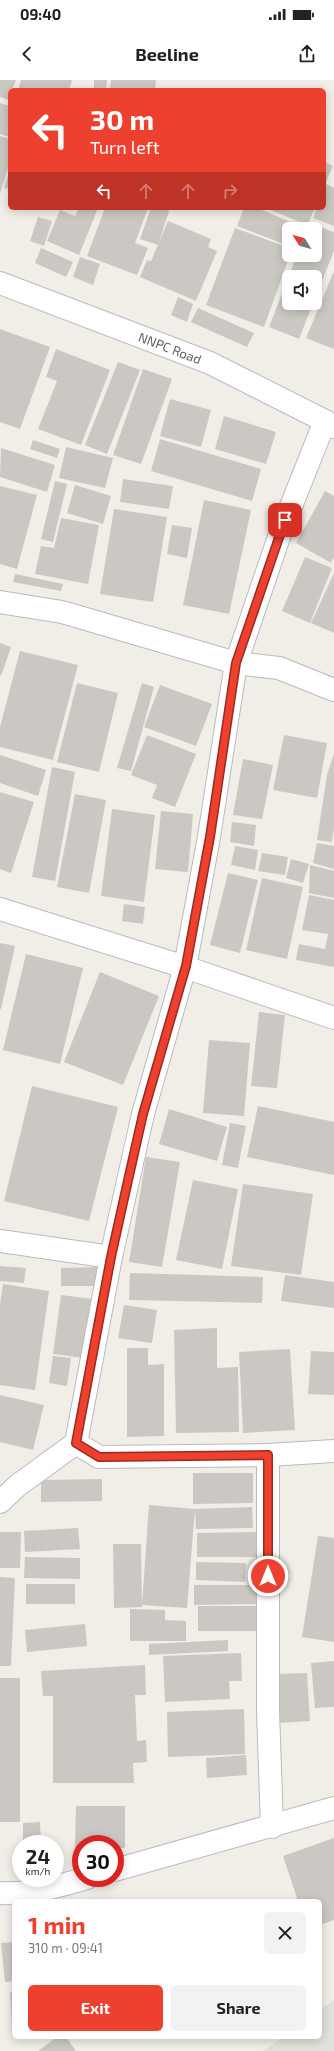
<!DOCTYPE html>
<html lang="en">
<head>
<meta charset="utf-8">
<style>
	:root { --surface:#fff; --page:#f2f2f2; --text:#222; --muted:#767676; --accent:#ed402f }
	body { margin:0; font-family:"Exo 2",sans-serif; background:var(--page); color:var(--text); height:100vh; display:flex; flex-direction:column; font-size:15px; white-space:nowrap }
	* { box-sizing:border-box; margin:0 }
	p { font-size:13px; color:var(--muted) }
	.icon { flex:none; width:22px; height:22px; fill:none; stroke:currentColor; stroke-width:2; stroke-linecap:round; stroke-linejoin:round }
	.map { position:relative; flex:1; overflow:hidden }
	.details { position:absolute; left:12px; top:1819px; width:310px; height:140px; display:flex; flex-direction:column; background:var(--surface); border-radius:6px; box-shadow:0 2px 10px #0003 }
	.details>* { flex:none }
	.guide { position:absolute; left:8px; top:8px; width:318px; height:122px; border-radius:6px; box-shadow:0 2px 10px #0003; background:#ed402f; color:#fff; overflow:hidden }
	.needle { width:26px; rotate:307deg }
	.buttons { position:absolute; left:282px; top:142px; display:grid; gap:8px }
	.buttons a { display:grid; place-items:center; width:40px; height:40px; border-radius:6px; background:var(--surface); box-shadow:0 2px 10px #0003; font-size:20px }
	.speed { position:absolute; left:12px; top:1755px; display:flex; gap:8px; font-size:20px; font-weight:700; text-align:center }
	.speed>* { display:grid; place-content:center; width:52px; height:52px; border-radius:50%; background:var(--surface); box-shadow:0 2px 10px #0003; line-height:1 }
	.speed small { font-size:10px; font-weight:400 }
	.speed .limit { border:6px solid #d22; background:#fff; color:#111 }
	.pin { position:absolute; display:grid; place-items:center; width:34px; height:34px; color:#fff; margin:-17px; border-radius:8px; box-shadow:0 2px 6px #0006 }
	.me { position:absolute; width:44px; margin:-22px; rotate:0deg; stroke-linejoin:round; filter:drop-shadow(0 0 3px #0008) }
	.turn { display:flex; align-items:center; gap:14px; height:84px; padding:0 16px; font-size:18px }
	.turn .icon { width:52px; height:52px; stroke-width:2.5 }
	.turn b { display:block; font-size:28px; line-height:34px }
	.lanes { display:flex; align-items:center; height:38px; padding:0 16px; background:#0003; justify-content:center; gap:20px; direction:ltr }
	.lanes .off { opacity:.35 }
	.round { display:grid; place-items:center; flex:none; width:42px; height:42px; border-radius:6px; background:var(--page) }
	.headline { display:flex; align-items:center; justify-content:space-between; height:68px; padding:0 16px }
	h1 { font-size:24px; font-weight:700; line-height:30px; color:var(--accent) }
	.action { display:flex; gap:8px; margin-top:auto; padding:8px 16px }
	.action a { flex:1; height:46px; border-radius:6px; background:var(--accent); color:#fff; font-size:16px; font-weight:700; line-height:46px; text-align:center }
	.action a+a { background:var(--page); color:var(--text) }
	.status { display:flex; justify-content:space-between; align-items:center; height:28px; padding:0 20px; background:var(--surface); direction:ltr }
	.status svg { height:11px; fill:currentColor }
	header { display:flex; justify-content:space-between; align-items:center; height:52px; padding:0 16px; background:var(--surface); font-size:18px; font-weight:700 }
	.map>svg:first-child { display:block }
</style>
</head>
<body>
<div class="status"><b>09:40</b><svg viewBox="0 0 49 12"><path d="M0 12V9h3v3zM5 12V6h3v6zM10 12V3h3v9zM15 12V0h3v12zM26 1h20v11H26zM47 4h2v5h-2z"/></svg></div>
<header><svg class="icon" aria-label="back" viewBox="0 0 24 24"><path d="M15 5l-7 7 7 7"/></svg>Beeline<svg class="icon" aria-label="share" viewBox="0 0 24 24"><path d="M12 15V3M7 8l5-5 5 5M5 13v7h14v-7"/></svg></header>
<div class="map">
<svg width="334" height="1971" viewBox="0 0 334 1971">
	<rect width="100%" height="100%" fill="#f0eee6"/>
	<!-- industrial -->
	<polygon fill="#e1e0da" points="334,1920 334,1971 263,1971 283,1957 320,1957 320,1930"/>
	<!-- building -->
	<g fill="#cbc8c3">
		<polygon points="0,0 16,0 12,10 10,10 9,20 0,17"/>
		<polygon points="21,0 72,0 69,10 18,10"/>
		<polygon points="94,0 107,0 106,10 94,10"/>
		<polygon points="111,0 156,0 155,10 110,10"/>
		<polygon points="0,23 10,26 10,57 0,54"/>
		<polygon points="0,56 10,59 10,82 0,114"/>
		<polygon points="324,82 333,86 324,106"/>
		<polygon points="10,89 10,109 4,108"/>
		<polygon points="326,104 334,108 334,146 313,138 317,128 324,128 324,110"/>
		<polygon points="79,128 98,128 79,175 47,161 60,130 75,136"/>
		<polygon points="105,128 148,128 135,163 148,168 137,195 87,176"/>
		<polygon points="151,128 170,128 158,165 140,159"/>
		<polygon points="244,128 257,128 300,146 298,149 289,149 289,166 237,146"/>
		<polygon points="266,128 315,128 307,145"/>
		<polygon points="38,137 52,141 44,166 30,161"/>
		<polygon points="168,141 211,159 208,167 217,171 196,221 140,197 147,180 151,181"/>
		<polygon points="310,143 334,152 334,171 315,219 315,197 289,197 289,223 313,223 299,259 269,247 297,175 315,175 315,149 307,149"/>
		<polygon points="235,148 289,168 290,175 264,247 206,225"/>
		<polygon points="41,168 73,182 66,197 35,183"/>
		<polygon points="80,177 100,184 93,205 73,197"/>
		<polygon points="334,191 334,269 306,258"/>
		<polygon points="178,217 193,224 187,242 171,235"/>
		<polygon points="198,228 254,253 247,267 191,242"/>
		<polygon points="0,249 50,267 20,349 0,342"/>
		<polygon points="56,269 110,290 81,365 38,349 57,301 46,297"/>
		<polygon points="118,282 140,290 107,374 85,365"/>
		<polygon points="143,289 172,299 141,384 113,375"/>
		<polygon points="170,319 211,330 201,367 160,356"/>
		<polygon points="224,336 276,352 266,384 215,369"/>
		<polygon points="160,359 261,389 252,421 151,391"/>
		<polygon points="33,360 60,369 57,378 30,369"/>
		<polygon points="66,367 113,378 105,408 59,398"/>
		<polygon points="1,368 55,385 47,412 0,397"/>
		<polygon points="123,399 173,406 169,429 120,422"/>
		<polygon points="55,401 67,404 53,462 41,459"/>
		<polygon points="75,405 111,416 103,444 67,433"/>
		<polygon points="0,406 37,415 17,489 0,484"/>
		<polygon points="325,411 334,416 334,477 331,483 296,463"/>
		<polygon points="204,420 251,430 229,534 183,525"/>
		<polygon points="114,429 167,437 153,522 100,514"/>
		<polygon points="61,438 99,445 88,504 35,494 41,466 54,468"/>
		<polygon points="172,445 192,448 187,478 167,474"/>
		<polygon points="305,477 332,488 310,543 282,531"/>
		<polygon points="334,493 334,553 311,543"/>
		<polygon points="15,494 63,504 61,511 13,502"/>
		<polygon points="0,563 11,567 1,596 0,595"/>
		<polygon points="20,571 78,585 53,680 0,667 0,647"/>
		<polygon points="77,603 118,613 99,692 57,682"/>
		<polygon points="142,603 154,607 131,691 117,688"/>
		<polygon points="160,605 212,624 196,666 144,647"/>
		<polygon points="147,655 196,674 175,727 152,718 157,705 131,695"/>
		<polygon points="284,655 327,663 317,718 273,710"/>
		<polygon points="334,673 334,747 332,762 317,760 327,695"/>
		<polygon points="0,675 46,690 38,716 0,703"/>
		<polygon points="243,679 273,685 262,739 233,735"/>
		<polygon points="52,687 75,692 55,801 32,797"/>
		<polygon points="0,712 34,722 11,793 0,789"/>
		<polygon points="75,714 106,720 89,813 57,807"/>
		<polygon points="112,729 155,735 144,822 101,816"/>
		<polygon points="161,731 193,734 188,792 155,789"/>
		<polygon points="232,742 256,745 254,766 230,762"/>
		<polygon points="317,763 334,766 334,789 313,783"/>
		<polygon points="235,766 258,770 255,790 231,785"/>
		<polygon points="262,773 288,777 285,795 258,791"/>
		<polygon points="291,779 309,784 303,803 286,798"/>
		<polygon points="310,785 334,791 334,818 309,813"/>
		<polygon points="228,793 258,800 240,873 210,865"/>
		<polygon points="262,798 303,807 287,879 246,870"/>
		<polygon points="309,815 334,820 334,887 296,880 299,864 325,869 328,854 302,850"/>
		<polygon points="124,824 145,827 143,844 122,841"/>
		<polygon points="0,863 15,866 1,929 0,929"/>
		<polygon points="26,874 83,888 60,984 3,970"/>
		<polygon points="100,892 159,916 123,1005 64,982"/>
		<polygon points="259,932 285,935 277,1008 251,1006"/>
		<polygon points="209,960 250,963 244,1036 203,1033"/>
		<polygon points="32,1006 118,1027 89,1141 4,1121"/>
		<polygon points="258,1026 334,1042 334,1095 247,1077"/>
		<polygon points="169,1029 227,1047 217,1081 159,1064"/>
		<polygon points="230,1043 246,1046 238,1088 222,1085"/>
		<polygon points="146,1077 180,1082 162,1187 129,1182"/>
		<polygon points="193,1100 238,1109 222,1189 176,1180"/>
		<polygon points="243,1104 313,1114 301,1195 231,1186"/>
		<polygon points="0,1186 26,1188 24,1203 0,1201"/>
		<polygon points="98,1187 99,1206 61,1206 61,1188"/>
		<polygon points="130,1193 263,1197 262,1223 129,1220"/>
		<polygon points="285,1195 334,1202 334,1228 281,1221"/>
		<polygon points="3,1204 49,1211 35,1310 0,1305 0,1225"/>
		<polygon points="61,1215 93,1219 84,1278 53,1274"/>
		<polygon points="124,1225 157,1230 152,1263 118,1258"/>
		<polygon points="217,1248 217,1288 238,1287 239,1352 176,1353 174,1250"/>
		<polygon points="127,1268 148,1268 148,1285 164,1284 164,1356 127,1357"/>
		<polygon points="290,1269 295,1350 243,1353 239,1272"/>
		<polygon points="311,1271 334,1272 334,1315 308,1314"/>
		<polygon points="53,1276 71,1278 67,1306 49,1303"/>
		<polygon points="0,1315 44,1325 33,1370 0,1362"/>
		<polygon points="193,1393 253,1393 253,1423 193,1424"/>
		<polygon points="102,1399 102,1421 41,1422 41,1400"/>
		<polygon points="149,1425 195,1429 187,1528 142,1525"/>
		<polygon points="252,1427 253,1448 196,1449 195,1429"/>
		<polygon points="78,1448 80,1469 25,1472 24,1451"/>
		<polygon points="0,1452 21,1452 20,1488 0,1488"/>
		<polygon points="257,1452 257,1477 197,1477 197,1453"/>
		<polygon points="318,1456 334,1458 334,1562 302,1557"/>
		<polygon points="113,1464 141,1464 142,1527 114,1528"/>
		<polygon points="25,1477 80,1478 80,1499 24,1498"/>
		<polygon points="196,1482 246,1483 245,1502 196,1500"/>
		<polygon points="0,1497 15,1498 11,1586 0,1586"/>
		<rect x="26" y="1504" width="49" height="20"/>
		<polygon points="194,1505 261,1505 262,1524 194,1525"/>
		<polygon points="198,1526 262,1526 261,1551 198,1551"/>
		<polygon points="130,1529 165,1530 165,1540 186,1541 186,1561 130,1561"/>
		<polygon points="85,1544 87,1566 27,1572 25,1550"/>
		<polygon points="228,1560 228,1571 149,1575 149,1564"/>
		<polygon points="241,1573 242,1601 229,1601 230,1619 165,1622 163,1576"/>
		<polygon points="334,1581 334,1627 315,1628 311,1583"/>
		<polygon points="145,1585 146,1615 135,1615 137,1661 146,1660 147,1682 133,1683 134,1703 53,1703 53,1616 43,1616 41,1591"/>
		<polygon points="307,1593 310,1641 280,1643 277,1594"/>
		<rect x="0" y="1598" width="20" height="144"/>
		<polygon points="244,1629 245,1674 168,1677 167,1632"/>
		<polygon points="246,1675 247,1695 207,1698 206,1678"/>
		<polygon points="76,1726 125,1726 125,1768 115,1768 115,1764 81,1764 81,1767 75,1767"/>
		<polygon points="40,1742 41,1764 23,1764 23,1743"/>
		<polygon points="334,1758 334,1840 320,1845 320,1821 298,1821 283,1776"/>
		<polygon points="14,1862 14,1901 5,1902 1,1863"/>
		<polygon points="10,1912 14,1912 14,1955 12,1956"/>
		<polygon points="57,1957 66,1957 76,1971 38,1971"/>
	</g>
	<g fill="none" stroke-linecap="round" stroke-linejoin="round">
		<defs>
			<g id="minor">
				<polyline points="0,203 210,283 325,341 334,347"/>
				<polyline points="0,522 62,532 236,583 279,588 334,610"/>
				<polyline points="0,829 185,887 334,938"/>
				<polyline points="0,1161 111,1177 143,1034 185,887 209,757 236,583 280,454 325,341"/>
				<polyline points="111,1177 76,1363 99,1377 268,1375 334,1371"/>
				<polyline points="268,1375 268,1631 272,1747"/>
				<polyline points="0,1422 17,1406 76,1363"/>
				<polyline points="115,1790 334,1728"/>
				<path d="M0 1813C30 1815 59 1806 87 1798"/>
			</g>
		</defs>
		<!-- minor casing -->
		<use href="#minor" stroke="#b8bbc0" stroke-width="24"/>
		<!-- minor -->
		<use href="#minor" stroke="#fff" stroke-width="22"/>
	</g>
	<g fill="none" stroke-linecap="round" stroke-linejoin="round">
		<defs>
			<polyline id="route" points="268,1496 268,1375 99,1377 76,1363 111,1177 129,1096 143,1034 186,886 210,757 236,583 285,440"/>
		</defs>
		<!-- route casing -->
		<use href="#route" stroke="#9a2a1f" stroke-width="10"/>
		<!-- route -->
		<use href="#route" stroke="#ed402f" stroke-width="7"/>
	</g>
	<g text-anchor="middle" stroke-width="3" stroke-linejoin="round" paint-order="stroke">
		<!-- street labels -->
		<g font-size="13" fill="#5d6166" stroke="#fff">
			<text transform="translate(170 268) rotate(21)" y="5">NNPC Road</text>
		</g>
	</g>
</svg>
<div class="buttons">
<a><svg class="needle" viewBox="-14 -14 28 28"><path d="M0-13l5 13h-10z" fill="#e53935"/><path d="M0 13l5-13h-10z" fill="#767676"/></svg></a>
<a><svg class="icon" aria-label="sound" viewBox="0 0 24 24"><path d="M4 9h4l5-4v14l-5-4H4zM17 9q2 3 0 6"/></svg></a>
</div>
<div class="speed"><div>24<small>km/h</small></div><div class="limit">30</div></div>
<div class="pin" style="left:285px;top:440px;background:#d93025"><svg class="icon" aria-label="arrive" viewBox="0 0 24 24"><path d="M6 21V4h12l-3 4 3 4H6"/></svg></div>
<svg class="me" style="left:268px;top:1496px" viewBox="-20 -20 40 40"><circle r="17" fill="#ed402f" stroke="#fff" stroke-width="3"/><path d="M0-11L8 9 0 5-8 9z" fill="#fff"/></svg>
<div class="guide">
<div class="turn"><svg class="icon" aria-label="left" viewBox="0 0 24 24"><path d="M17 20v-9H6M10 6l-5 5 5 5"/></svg><div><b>30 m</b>Turn left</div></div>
<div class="lanes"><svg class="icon" aria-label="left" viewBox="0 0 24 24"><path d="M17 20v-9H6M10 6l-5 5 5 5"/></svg><svg class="icon off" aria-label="ahead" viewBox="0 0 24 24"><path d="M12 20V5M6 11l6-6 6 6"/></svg><svg class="icon off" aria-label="ahead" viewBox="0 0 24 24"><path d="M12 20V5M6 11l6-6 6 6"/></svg><svg class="icon off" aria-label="right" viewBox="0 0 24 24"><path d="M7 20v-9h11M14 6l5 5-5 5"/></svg></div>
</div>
<section class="details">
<div class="headline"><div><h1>1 min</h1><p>310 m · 09:41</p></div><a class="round"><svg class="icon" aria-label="close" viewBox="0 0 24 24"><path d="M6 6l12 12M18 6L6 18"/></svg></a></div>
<div class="action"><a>Exit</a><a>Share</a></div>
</section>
</div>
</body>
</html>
